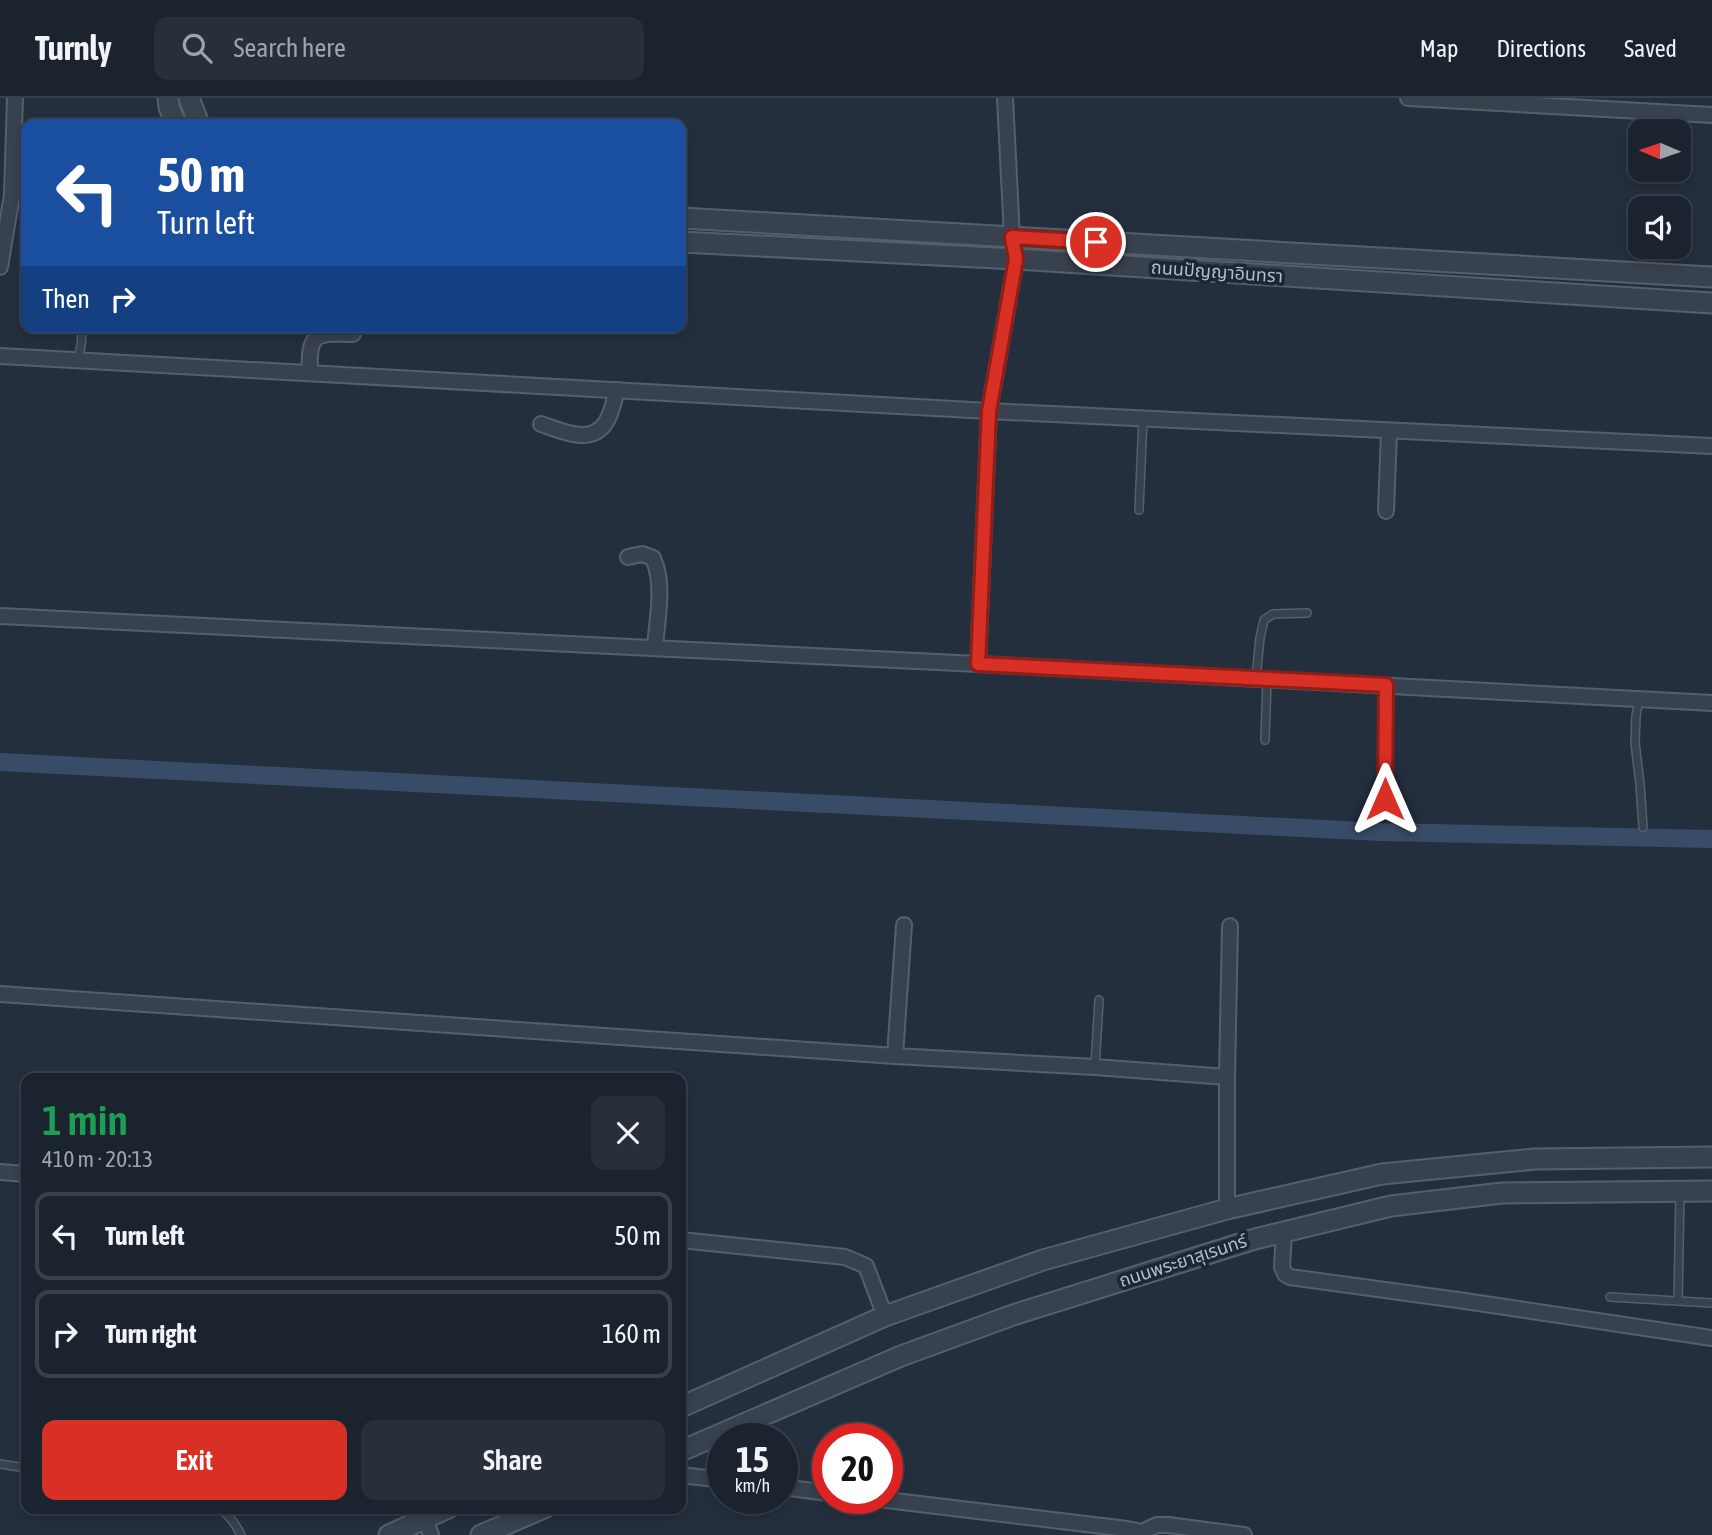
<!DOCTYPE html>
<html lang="en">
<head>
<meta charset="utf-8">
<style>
	:root { --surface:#1b232e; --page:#282f3a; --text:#f1f3f6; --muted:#a0a4aa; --line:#39404a; --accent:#d93025 }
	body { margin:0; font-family:"Asap Condensed","Noto Sans Thai",sans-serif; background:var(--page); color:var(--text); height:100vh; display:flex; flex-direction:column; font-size:26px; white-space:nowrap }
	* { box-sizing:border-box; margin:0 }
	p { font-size:23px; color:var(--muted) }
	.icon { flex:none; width:38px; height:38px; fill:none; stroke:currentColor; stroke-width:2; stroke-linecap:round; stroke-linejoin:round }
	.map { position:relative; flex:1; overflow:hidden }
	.sheet { position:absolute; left:21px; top:975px; width:665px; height:441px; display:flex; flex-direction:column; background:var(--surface); border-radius:14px; box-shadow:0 4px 10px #0003,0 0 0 2px var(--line) }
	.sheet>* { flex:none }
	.banner { position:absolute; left:21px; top:21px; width:665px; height:214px; border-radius:14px; box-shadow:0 4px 10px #0003,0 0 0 2px var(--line); background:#1a4fa0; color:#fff; overflow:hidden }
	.needle { width:46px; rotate:272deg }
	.buttons { position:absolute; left:1628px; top:21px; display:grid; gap:14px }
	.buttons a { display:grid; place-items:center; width:63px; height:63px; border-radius:14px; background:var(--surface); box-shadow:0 4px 10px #0003,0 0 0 2px var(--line); font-size:35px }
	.speed { position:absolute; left:707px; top:1325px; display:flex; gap:14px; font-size:35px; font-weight:700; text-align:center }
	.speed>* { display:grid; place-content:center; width:91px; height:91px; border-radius:50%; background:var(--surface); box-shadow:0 4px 10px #0003,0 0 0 2px var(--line); line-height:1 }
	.speed small { font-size:18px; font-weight:400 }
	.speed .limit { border:10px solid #d22; background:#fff; color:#111 }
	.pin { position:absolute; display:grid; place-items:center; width:60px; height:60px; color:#fff; margin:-30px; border:4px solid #fff; border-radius:50%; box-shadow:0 2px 7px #0007 }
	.me { position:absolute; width:77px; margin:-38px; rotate:0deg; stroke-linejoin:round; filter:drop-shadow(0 0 5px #0008) }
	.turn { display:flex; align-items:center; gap:24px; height:147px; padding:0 21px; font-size:32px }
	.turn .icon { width:91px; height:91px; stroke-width:2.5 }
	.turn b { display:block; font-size:49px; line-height:60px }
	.then { display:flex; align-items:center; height:66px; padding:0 21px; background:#0003; gap:14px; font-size:26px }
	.round { display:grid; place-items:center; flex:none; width:74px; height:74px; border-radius:14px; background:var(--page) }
	.head { display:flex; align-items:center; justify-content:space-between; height:119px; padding:0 21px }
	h1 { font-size:42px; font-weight:600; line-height:52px; color:#1e9e55 }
	.cta { display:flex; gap:14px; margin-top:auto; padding:14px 21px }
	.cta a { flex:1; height:80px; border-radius:14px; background:var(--accent); color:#fff; font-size:28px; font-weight:600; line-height:80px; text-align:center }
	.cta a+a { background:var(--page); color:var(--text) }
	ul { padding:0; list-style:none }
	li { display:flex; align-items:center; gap:21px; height:88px; margin:0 14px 10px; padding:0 7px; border:4px solid var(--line); border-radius:14px }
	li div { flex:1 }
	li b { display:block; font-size:26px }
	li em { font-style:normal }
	header { display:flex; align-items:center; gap:42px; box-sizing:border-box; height:98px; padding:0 35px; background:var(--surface); border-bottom:2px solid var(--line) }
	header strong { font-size:33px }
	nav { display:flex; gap:38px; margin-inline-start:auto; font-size:24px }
	.search { width:490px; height:63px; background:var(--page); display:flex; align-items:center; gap:18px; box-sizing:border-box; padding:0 24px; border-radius:14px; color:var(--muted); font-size:26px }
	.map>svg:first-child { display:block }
</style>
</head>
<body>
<header>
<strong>Turnly</strong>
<div class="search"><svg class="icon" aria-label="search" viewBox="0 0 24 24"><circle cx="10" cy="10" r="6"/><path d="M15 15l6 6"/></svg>Search here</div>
<nav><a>Map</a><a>Directions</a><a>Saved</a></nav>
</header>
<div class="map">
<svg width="1712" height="1437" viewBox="0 0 1712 1437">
	<rect width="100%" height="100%" fill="#242f3e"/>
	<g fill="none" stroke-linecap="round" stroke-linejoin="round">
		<!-- canal -->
		<polyline stroke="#394c67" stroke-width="18" points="0,664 1381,734 1712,741"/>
		<defs>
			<g id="service">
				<path d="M78 262C80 252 84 240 80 229"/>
				<polyline points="1139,412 1143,321"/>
				<polyline points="1256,580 1260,540 1264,522 1273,516 1307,515"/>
				<polyline points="1639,601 1636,618 1635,645 1640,686 1643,729"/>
				<polyline points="1265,642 1267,581"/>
				<polyline points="1385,701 1386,587"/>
				<polyline points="1095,969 1099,902"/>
				<polyline points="1610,1199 1712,1205"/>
				<polyline points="1678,1203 1680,1095"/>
				<polyline points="0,1366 26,1370"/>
				<path d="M218 1410C228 1415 236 1427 241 1437"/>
			</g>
			<g id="minor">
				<polyline points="1408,0 1712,17"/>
				<polyline points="0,169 12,97 15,0"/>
				<polyline points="0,258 989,313 1712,348"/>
				<path d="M310 275C308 234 316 235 353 236"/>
				<path d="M541 326C562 333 591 348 606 324 612 315 614 302 617 292"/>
				<polyline points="1386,413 1389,333"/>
				<path d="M628 459 642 456 653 460C665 487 657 521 655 549"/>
				<polyline points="0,518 978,566 1712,605"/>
				<polyline points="978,566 989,313 1016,161 1012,139 1005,0"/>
				<polyline points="904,827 895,958 1095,969 1227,979"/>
				<path d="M0 896C299 915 597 938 895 958"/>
				<polyline points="0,1074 26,1076"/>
				<polyline points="1227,1111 1227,979 1230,828"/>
				<polyline points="1284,1133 1282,1169 1285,1176 1290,1179 1458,1202 1712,1240"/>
				<polyline points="681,1142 845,1159 866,1168 885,1218"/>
				<polyline points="681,1377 723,1382"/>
				<polyline points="782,1389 828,1395"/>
				<polyline points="870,1400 1127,1431 1142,1434 1142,1437"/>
				<polyline points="425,1421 431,1437"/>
				<polyline points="1142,1434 1157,1427 1168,1427 1244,1437"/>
			</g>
			<g id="tertiary">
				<polyline points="168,0 169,9 176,26"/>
				<polyline points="189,0 199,26"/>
				<polyline points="681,120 1712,179"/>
				<polyline points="681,144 1016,161 1712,205"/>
				<polyline points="681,1309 885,1218 1043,1162 1227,1111 1382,1076 1535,1061 1712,1059"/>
				<polyline points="681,1353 901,1258 1013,1217 1255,1141 1391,1108 1502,1095 1712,1093"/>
				<polyline points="389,1437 448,1410"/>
				<polyline points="481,1437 544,1410"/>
			</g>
		</defs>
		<!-- service casing -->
		<use href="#service" stroke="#565f6c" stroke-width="10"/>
		<!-- minor casing -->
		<use href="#minor" stroke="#565f6c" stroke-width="18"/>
		<!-- tertiary casing -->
		<use href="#tertiary" stroke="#565f6c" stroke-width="23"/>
		<!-- service -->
		<use href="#service" stroke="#38414e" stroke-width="7"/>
		<!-- minor -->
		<use href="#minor" stroke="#38414e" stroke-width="14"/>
		<!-- tertiary -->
		<use href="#tertiary" stroke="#38414e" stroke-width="19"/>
	</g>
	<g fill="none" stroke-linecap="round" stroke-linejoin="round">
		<defs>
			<polyline id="route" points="1096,144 1012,139 1016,161 989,313 978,566 1386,587 1385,701"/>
		</defs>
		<!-- route casing -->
		<use href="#route" stroke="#8d1f18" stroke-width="18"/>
		<!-- route -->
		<use href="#route" stroke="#d93025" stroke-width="12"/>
	</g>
	<g text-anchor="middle" stroke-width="7" stroke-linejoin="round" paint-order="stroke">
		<!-- street labels -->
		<g font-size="18" fill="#b4bcc9" stroke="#1d2633">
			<text transform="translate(1217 174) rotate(4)" y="6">ถนนปัญญาอินทรา</text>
			<text transform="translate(1183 1163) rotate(-18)" y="6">ถนนพระยาสุเรนทร์</text>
		</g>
	</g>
</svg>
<div class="buttons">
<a><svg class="needle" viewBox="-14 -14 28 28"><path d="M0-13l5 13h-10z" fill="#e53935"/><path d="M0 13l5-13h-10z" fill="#a0a4aa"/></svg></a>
<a><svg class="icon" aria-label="sound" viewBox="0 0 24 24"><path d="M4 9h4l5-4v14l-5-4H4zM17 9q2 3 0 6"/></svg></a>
</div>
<div class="speed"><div>15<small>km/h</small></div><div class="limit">20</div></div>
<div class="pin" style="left:1096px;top:144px;background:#d93025"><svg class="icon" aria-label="arrive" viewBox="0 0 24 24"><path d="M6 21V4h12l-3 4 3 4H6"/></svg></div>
<svg class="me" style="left:1385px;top:701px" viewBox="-20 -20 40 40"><path d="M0-17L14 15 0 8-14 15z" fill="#d93025" stroke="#fff" stroke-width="4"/></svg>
<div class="banner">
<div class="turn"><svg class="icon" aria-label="left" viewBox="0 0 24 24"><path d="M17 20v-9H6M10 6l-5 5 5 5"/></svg><div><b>50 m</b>Turn left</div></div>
<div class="then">Then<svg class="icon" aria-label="right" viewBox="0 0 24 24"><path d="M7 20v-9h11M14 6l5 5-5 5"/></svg></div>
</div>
<section class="sheet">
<div class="head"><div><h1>1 min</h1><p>410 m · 20:13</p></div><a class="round"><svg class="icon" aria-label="close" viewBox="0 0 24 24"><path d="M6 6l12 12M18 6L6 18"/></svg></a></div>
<ul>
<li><svg class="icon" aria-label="left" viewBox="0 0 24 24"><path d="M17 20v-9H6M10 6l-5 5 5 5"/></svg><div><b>Turn left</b></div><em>50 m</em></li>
<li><svg class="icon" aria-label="right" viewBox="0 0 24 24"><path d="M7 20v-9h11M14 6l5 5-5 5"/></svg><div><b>Turn right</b></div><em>160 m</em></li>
</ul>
<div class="cta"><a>Exit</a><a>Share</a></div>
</section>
</div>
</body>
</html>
